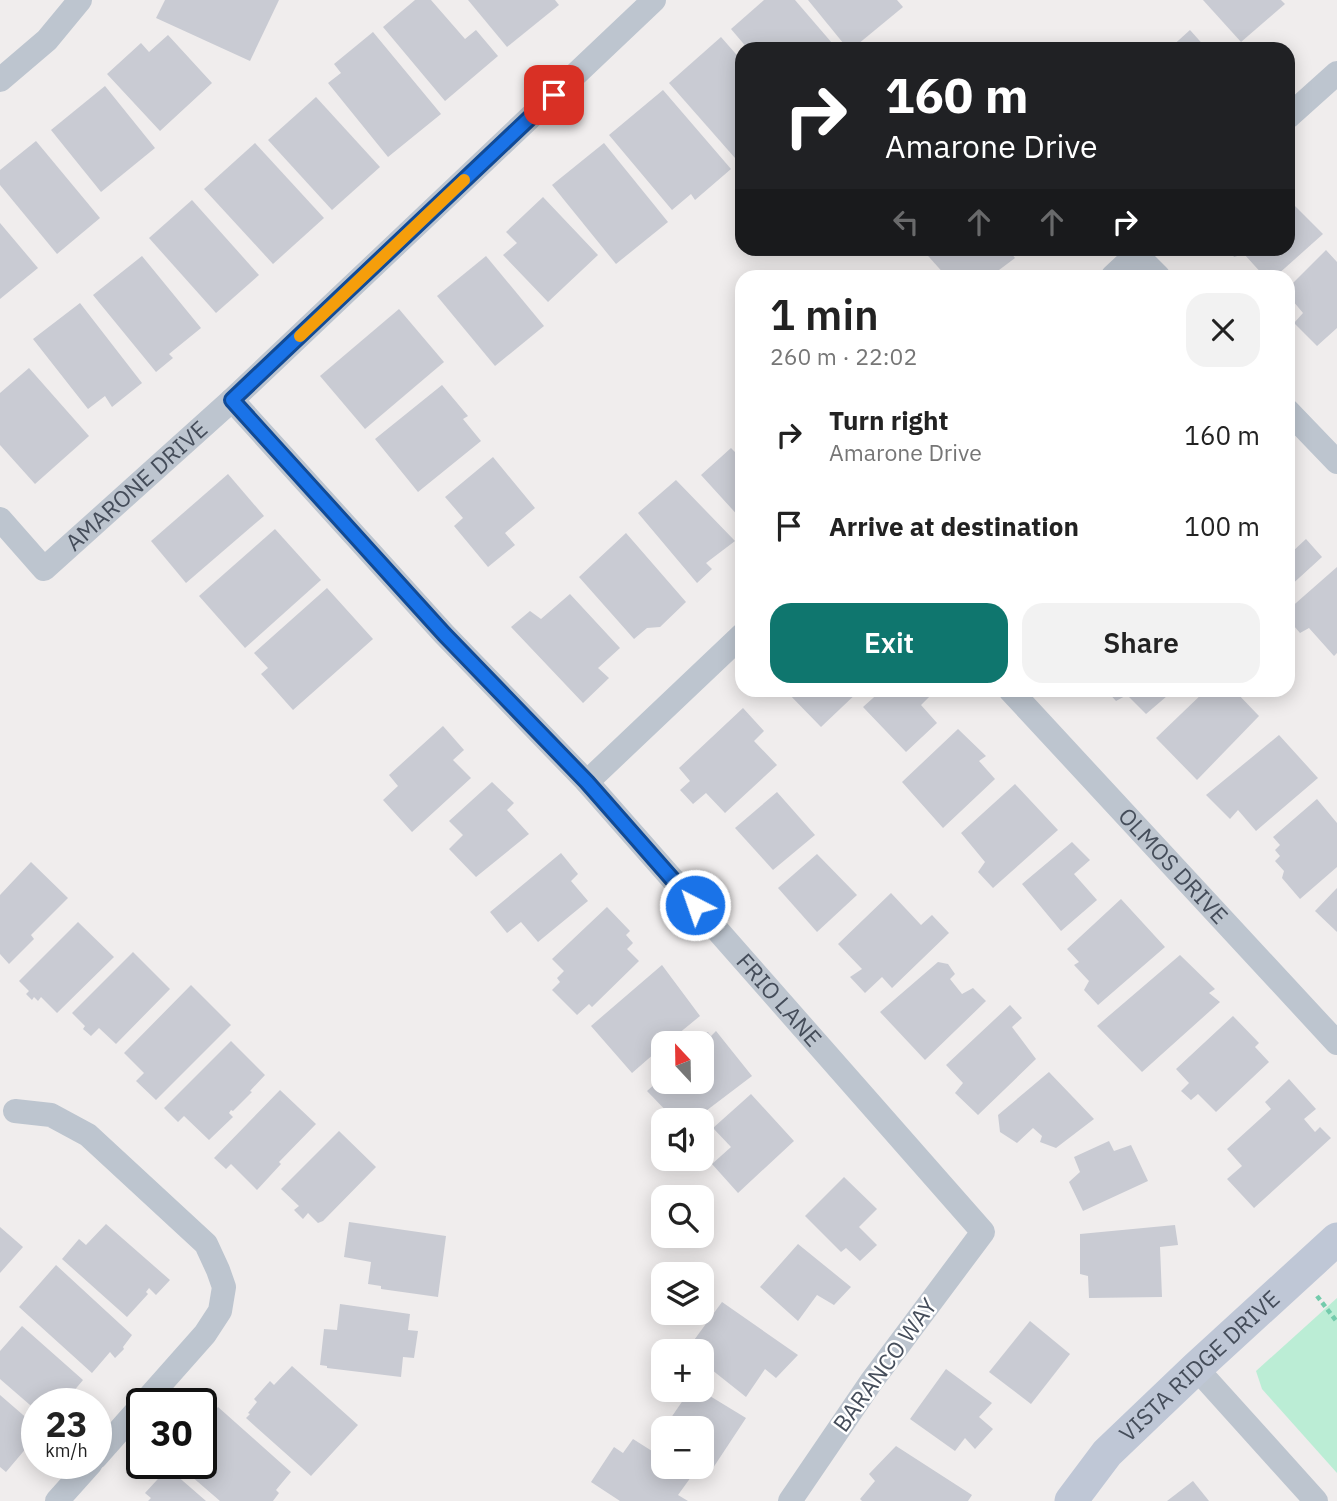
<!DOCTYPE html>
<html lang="en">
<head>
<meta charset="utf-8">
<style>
	:root { --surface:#fff; --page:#f2f2f2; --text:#222; --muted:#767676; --accent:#0f766e }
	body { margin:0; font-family:"IBM Plex Sans",sans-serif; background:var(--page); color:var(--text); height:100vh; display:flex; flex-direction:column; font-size:26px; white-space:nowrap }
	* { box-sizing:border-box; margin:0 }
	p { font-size:23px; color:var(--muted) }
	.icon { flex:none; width:38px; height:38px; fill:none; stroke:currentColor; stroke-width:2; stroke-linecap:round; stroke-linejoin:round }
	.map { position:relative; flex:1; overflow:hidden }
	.details { position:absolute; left:735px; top:270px; width:560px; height:427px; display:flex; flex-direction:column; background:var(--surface); border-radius:21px; box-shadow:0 4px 18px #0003 }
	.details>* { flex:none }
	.banner { position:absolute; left:735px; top:42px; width:560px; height:214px; border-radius:21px; box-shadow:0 4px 18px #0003; background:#202124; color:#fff; overflow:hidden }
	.needle { width:46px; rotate:338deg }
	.buttons { position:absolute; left:651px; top:1031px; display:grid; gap:14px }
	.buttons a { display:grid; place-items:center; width:63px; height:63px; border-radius:14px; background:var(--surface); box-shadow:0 4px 18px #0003; font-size:35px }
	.speed { position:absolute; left:21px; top:1388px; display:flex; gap:14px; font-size:35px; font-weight:700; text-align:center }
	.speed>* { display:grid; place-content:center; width:91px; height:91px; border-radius:50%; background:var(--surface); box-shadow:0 4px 18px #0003; line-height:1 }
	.speed small { font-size:18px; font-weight:400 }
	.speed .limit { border:4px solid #111; border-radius:10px; background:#fff; color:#111 }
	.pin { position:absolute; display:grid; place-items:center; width:60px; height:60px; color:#fff; margin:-30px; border-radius:14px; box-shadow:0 4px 10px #0006 }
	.me { position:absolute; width:77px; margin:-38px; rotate:319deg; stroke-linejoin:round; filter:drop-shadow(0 0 5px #0008) }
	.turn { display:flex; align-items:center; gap:24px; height:147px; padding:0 35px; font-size:32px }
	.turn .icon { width:91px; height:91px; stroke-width:2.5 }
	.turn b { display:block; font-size:49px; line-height:60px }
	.lanes { display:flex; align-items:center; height:66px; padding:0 35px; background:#0003; justify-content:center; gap:35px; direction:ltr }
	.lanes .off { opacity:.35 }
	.round { display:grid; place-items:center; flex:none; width:74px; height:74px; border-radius:21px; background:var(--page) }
	.headline { display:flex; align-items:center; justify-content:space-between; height:119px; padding:0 35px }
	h1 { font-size:42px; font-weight:600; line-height:52px }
	.cta { display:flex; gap:14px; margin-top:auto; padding:14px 35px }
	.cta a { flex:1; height:80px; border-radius:21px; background:var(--accent); color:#fff; font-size:28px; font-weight:600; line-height:80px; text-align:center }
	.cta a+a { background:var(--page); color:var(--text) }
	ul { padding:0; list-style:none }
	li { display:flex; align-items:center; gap:21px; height:91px; padding:0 35px }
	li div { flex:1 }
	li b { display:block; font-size:26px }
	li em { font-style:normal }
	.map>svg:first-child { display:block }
</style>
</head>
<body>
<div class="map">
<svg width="1337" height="1501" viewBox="0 0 1337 1501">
	<rect width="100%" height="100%" fill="#f0eded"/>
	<!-- green -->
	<polygon fill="#bbedd5" points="1337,1298 1337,1473 1262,1389 1256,1371"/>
	<!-- building -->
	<g fill="#c9cbd3">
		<polygon points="165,0 279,0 250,61 156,18"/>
		<polygon points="415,0 431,0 465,39 476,30 498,56 445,101 383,27"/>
		<polygon points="468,0 555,0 559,5 507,47"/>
		<polygon points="764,0 795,0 832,43 826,49 748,49 731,29"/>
		<polygon points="808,0 897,0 903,7 852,49 848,49"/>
		<polygon points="1203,0 1281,0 1285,4 1241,42"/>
		<polygon points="1190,30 1207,49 1169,49"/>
		<polygon points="373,32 441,114 388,157 328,83 341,73 334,64"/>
		<polygon points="168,35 212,83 160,131 107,74 141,43 149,52"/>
		<polygon points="721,37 742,61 742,152 735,158 669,83"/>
		<polygon points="105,86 155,148 101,192 51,130"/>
		<polygon points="663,90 731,169 695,200 691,194 672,210 609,135"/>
		<polygon points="316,97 380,167 332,210 268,140"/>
		<polygon points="36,141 100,218 57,254 0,185 0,170"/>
		<polygon points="255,143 324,218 273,264 204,189"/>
		<polygon points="604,143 668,222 616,264 552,185"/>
		<polygon points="543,197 598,255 548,302 503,255 517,243 506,232"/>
		<polygon points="1288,199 1323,234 1276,276 1264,276 1244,254 1234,257 1229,248 1288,248"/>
		<polygon points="192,200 259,275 216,313 149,238"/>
		<polygon points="0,223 38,268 0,299"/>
		<polygon points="921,248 1007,248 1015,258 991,276 946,276"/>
		<polygon points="1326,250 1337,262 1337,328 1317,346 1294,323 1303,313 1288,295 1288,288"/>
		<polygon points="142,256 201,328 169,354 173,358 156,372 93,295"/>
		<polygon points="486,256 544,326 495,366 437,296"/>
		<polygon points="80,303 142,383 112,407 105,396 88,409 33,339"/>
		<polygon points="399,309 444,362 365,429 320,376"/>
		<polygon points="29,368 89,436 35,484 0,445 0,393"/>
		<polygon points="442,385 468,416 463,419 481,441 418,492 375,439"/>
		<polygon points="731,448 737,454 742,451 742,520 701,475"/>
		<polygon points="493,457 535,508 505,533 515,545 488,567 454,526 463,518 445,497"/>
		<polygon points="228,474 264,516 186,583 151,541"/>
		<polygon points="676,480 735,541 706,563 712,569 697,583 638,513"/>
		<polygon points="275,529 321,580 245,648 199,596"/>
		<polygon points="626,533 686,602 660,627 647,628 634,639 579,577"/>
		<polygon points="1306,539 1322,557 1288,588 1288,547 1292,552"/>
		<polygon points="1337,567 1337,653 1334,656 1309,628 1300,633 1288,619 1288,610"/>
		<polygon points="327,588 373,639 293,710 261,674 268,668 254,653"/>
		<polygon points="570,594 620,648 598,668 609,678 583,703 511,627 530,611 541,619"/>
		<polygon points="785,690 860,690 821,727"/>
		<polygon points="882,690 924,690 930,696 921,705 937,723 906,752 863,707"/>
		<polygon points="1106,690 1174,690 1146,714 1127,695 1116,701"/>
		<polygon points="1206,690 1234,690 1259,716 1197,780 1156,738"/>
		<polygon points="743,708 764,731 754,741 777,765 725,813 706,793 693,804 680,790 690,781 679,768"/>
		<polygon points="443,726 464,750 453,760 471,778 412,832 383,800 398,786 389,775"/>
		<polygon points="958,729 986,756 979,761 995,779 943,828 902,782"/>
		<polygon points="1279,735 1318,778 1256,831 1238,810 1230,819 1206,795"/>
		<polygon points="492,782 514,803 507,810 529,834 476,877 449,849 463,835 449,821"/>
		<polygon points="1015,784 1058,830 993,888 978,872 985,862 961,833"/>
		<polygon points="777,792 815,835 773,870 735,828"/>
		<polygon points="1317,799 1337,823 1337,867 1300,899 1282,878 1284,871 1275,861 1280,856 1275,850 1280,845 1273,837"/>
		<polygon points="1072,842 1090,860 1074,874 1097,900 1061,931 1022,884"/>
		<polygon points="561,853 578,874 571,881 588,901 538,942 521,922 507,933 490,912"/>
		<polygon points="817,854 857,895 817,932 778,888"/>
		<polygon points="31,862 68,898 31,935 34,939 9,964 0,954 0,895"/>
		<polygon points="1337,888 1337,932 1315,911"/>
		<polygon points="891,893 921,925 932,915 949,933 892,988 882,977 865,993 850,977 862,969 838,944"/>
		<polygon points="1121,899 1165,947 1098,1005 1084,990 1089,981 1074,965 1079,962 1067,949"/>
		<polygon points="607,907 630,931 626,935 633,943 627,949 639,961 592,1007 589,1004 577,1015 552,990 560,982 557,978 564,971 552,959"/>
		<polygon points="78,922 114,957 57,1013 41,997 38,1001 34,997 32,1000 26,994 29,991 19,981"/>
		<polygon points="133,952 170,989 116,1044 99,1028 91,1036 83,1029 85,1026 72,1013"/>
		<polygon points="1180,955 1215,989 1209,993 1220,1002 1142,1072 1097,1026"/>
		<polygon points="938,962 948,964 955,974 950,979 962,994 973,988 986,1001 925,1060 880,1012"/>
		<polygon points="662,965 700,1016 667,1043 663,1043 663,1046 632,1073 591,1026"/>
		<polygon points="191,985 231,1025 156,1100 136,1081 144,1073 124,1053"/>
		<polygon points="1010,1005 1022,1018 1012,1027 1036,1059 978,1115 955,1093 963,1083 946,1065"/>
		<polygon points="1233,1016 1259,1043 1255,1047 1269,1062 1216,1112 1198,1094 1191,1100 1181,1091 1189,1083 1176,1069"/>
		<polygon points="716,1031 752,1076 694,1120 675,1120 647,1091 663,1077 663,1082 702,1082 702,1043 691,1043 708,1032 711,1036"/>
		<polygon points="231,1041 265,1075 250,1091 252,1092 233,1111 231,1110 229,1113 233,1117 209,1140 184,1116 178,1122 164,1108"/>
		<polygon points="1049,1072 1094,1119 1056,1148 1040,1142 1042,1136 1033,1128 1017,1143 1000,1132 998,1115"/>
		<polygon points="1289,1079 1316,1109 1304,1119 1315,1132 1320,1127 1331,1138 1254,1208 1227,1179 1242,1166 1227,1149 1271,1109 1265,1102"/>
		<polygon points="280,1090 316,1124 279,1162 281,1164 257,1190 231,1164 226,1169 214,1158"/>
		<polygon points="751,1094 794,1141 738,1193 712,1164 731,1147 713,1128"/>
		<polygon points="339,1131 376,1167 323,1221 318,1223 308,1213 303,1219 294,1210 299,1206 281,1189"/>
		<polygon points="1109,1141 1114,1151 1131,1145 1148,1181 1083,1211 1069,1182 1080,1172 1074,1157"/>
		<polygon points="844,1177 877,1209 859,1227 877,1245 860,1261 846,1248 841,1252 805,1216"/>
		<polygon points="349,1222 446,1236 438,1297 381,1289 381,1286 368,1284 371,1262 344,1257"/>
		<polygon points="106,1224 170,1280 156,1295 149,1288 146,1292 148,1294 127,1317 62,1259 79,1239 86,1245"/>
		<polygon points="1175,1225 1178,1245 1160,1247 1162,1297 1089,1298 1088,1276 1080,1274 1080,1234"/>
		<polygon points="0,1227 23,1247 0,1273"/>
		<polygon points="798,1244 851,1287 834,1305 817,1295 798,1321 760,1287"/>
		<polygon points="56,1265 132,1335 123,1347 124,1349 115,1358 110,1352 92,1373 19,1307"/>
		<polygon points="722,1302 798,1355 776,1378 765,1369 746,1397 702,1362 702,1351 686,1351"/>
		<polygon points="340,1304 410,1314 408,1330 418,1331 414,1358 403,1357 401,1377 327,1368 327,1366 320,1365 324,1329 337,1330"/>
		<polygon points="1030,1321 1070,1354 1031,1404 989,1372"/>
		<polygon points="22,1326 83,1380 67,1399 72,1404 37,1404 37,1411 0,1379 0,1351"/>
		<polygon points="292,1366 358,1425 311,1476 246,1418 250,1414 248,1413 257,1402 254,1399 270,1381 274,1385"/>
		<polygon points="946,1369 992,1403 979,1417 993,1429 975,1449 965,1438 955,1451 910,1419"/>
		<polygon points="690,1390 700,1390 746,1418 711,1471 702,1465 702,1428 664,1428"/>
		<polygon points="0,1395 37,1427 37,1446 34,1449 28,1443 28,1446 6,1472 0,1467"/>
		<polygon points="218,1407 291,1472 276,1490 279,1493 273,1501 220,1501 176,1463 201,1463 201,1440 205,1436 201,1433 201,1422 205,1417 207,1419"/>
		<polygon points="633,1439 663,1458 663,1466 676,1466 691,1477 678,1495 688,1501 620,1501 591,1482 614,1447 623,1453"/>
		<polygon points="896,1446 972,1495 968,1501 862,1501 860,1499 875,1481 869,1474"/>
		<polygon points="168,1468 206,1501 148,1501 151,1498 145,1493"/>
		<polygon points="1193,1481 1209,1501 1167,1501"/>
	</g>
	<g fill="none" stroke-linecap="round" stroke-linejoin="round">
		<!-- path -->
		<polyline stroke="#74cbac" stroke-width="4.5" stroke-dasharray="5 3.5" stroke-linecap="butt" points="1317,1296 1337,1322"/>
		<!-- street -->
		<g stroke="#bdc5cf" stroke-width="24">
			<polyline points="0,80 47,40 80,0"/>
			<polyline points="1288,117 1337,73"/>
			<polyline points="1136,254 1158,276"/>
			<polyline points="1113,276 1143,248"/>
			<path id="s1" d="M232 400 444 634 587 782 983 1232 871 1382 790 1501"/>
			<polyline points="1288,411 1337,462"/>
			<path id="s2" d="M0 519 44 569 232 400 654 0"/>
			<path id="s3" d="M1010 690 1337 1043"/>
			<polyline points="587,782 742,635"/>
			<polyline points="15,1111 51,1115 88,1135 206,1244 218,1270 224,1287 220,1311 205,1334 143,1404"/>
			<polyline points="1196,1368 1316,1501"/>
			<polyline points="96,1457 142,1405"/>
			<polyline points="57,1501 91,1463"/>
		</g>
		<!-- secondary -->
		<path stroke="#bfc7d6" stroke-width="33" id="s4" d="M1071 1501 1107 1453 1196 1368 1337 1239"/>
	</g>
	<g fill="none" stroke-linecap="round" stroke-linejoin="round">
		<defs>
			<polyline id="route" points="554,95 232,400 444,634 587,782 695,905"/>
		</defs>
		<!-- route casing -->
		<use href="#route" stroke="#114b97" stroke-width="18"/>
		<!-- route -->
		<use href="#route" stroke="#1a73e8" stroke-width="12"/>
		<!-- slow -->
		<polyline stroke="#f59e0b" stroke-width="12" points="300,336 464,180"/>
	</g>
	<g text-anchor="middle" stroke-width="5" stroke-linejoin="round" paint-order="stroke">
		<!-- street labels -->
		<g font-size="23" fill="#454d5a" stroke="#fff">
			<text dy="8" stroke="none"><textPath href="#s2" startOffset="191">AMARONE DRIVE</textPath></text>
			<text dy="8" stroke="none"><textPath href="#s3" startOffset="240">OLMOS DRIVE</textPath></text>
			<text dy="8" stroke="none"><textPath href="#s1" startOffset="812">FRIO LANE</textPath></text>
			<text transform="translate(885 1365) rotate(-54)" y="8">BARANCO WAY</text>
			<text dy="8" stroke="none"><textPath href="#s4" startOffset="187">VISTA RIDGE DRIVE</textPath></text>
		</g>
	</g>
</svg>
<div class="buttons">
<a><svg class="needle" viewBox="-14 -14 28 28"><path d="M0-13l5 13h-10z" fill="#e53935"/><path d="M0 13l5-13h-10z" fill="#767676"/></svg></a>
<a><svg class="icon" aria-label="sound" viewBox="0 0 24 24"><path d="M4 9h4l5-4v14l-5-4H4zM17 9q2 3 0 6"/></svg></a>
<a><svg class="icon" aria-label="search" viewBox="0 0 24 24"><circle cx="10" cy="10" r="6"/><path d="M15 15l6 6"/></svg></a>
<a><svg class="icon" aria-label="layers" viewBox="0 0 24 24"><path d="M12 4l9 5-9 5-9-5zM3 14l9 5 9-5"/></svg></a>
<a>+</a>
<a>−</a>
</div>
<div class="speed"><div>23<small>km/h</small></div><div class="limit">30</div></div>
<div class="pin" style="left:554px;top:95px;background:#d93025"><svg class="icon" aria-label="arrive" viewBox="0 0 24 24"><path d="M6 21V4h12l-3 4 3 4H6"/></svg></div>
<svg class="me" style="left:695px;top:905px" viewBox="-20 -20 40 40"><circle r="17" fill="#1a73e8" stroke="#fff" stroke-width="3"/><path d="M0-11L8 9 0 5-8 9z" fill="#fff"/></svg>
<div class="banner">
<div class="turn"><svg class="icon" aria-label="right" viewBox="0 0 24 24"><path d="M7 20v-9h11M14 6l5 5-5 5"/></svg><div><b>160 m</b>Amarone Drive</div></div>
<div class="lanes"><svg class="icon off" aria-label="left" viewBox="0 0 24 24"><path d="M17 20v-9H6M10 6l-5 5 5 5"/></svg><svg class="icon off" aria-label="ahead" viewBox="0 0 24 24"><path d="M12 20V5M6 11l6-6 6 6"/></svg><svg class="icon off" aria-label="ahead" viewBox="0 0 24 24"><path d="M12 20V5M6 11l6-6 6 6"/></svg><svg class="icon" aria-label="right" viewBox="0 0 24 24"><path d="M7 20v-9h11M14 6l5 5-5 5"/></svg></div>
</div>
<section class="details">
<div class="headline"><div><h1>1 min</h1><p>260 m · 22:02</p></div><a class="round"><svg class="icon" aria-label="close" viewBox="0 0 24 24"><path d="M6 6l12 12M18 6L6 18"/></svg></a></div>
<ul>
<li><svg class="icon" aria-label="right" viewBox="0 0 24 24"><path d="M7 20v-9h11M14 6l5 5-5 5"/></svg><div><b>Turn right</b><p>Amarone Drive</p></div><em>160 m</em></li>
<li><svg class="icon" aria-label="arrive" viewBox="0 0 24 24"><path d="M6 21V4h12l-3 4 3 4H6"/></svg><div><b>Arrive at destination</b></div><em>100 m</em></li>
</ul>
<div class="cta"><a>Exit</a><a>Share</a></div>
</section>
</div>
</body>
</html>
